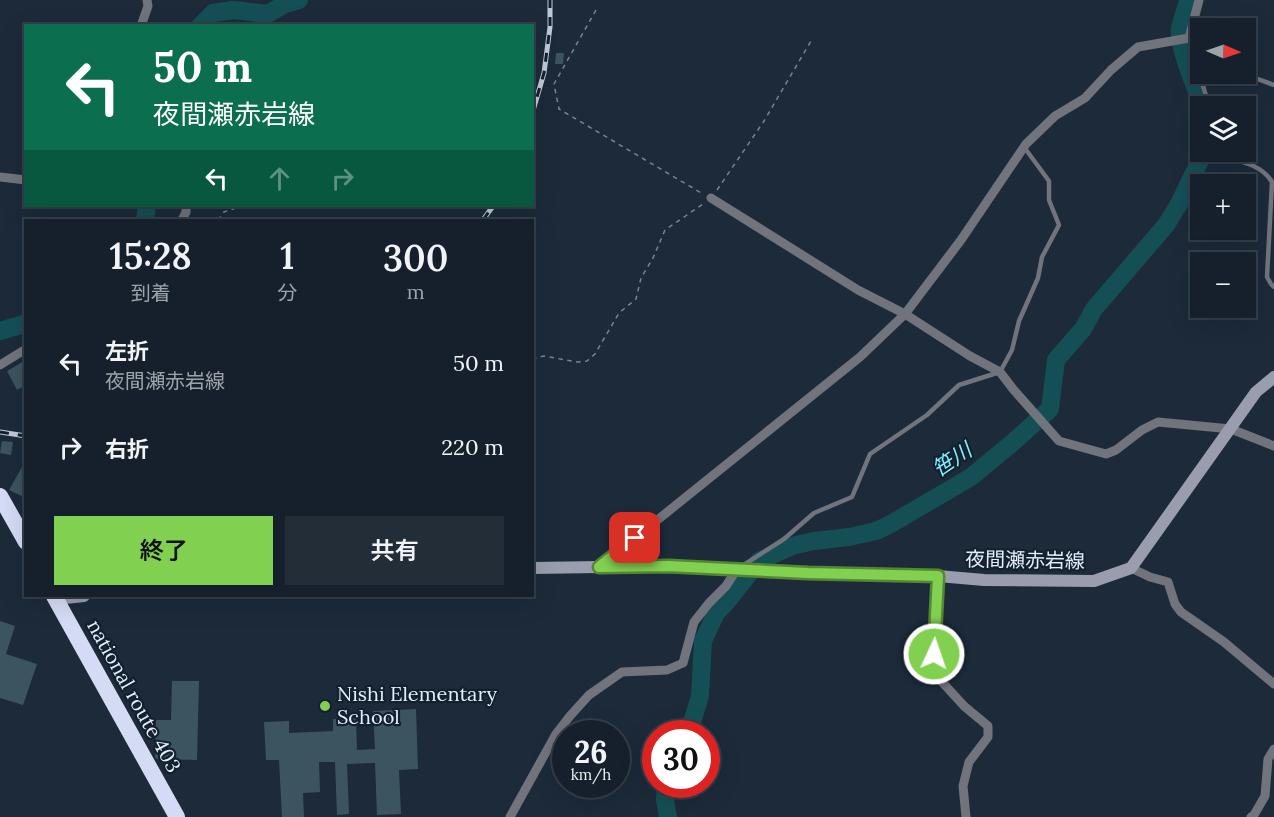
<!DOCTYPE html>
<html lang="ja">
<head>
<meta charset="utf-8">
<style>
	:root { --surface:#15202c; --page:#222d38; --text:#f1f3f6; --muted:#9da3a9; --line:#343e48; --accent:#82d04f }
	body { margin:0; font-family:Lora,"Noto Sans JP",serif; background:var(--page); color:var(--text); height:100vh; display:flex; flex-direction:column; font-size:22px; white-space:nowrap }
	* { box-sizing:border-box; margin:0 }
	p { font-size:20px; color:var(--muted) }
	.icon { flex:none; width:33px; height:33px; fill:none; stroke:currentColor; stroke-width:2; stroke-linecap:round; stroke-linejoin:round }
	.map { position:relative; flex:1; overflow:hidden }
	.side { position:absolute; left:24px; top:219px; width:510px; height:378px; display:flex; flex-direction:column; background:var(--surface); border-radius:0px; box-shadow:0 6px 24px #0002,0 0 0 2px var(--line) }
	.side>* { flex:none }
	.banner { position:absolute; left:24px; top:24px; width:510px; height:183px; border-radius:0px; box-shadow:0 6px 24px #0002,0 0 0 2px var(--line); background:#0b6e4f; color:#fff; overflow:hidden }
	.needle { width:39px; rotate:92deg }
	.buttons { position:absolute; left:1190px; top:18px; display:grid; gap:12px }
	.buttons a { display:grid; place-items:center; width:66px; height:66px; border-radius:0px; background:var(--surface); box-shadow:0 6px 24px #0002,0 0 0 2px var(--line); font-size:30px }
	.speed { position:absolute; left:552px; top:720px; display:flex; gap:12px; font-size:30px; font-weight:700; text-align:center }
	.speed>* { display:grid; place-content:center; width:78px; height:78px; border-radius:50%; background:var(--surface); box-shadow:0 6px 24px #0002,0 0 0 2px var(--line); line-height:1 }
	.speed small { font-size:15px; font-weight:400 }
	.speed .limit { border:9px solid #d22; background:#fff; color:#111 }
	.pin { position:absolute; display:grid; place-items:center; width:51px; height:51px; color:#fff; margin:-26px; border-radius:12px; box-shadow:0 3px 9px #0006 }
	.me { position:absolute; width:66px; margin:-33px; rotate:3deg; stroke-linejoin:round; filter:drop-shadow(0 0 4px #0008) }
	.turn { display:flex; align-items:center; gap:21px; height:126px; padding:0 30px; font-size:27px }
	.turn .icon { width:78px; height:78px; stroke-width:2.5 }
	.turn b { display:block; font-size:42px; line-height:51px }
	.lanes { display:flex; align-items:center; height:57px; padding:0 30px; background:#0003; justify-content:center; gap:30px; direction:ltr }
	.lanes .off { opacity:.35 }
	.eta { display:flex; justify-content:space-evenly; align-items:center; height:102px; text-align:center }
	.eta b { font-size:36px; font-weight:600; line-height:42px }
	.button { display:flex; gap:12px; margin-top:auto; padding:12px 30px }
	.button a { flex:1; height:69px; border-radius:0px; background:var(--accent); color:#111; font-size:24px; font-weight:600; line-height:69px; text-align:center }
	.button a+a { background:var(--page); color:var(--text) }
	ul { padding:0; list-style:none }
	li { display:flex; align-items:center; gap:18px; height:84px; padding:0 30px }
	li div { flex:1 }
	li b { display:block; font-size:22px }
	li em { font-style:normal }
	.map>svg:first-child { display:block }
</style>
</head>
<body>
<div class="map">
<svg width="1274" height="817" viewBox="0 0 1274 817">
	<rect width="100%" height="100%" fill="#1c2a3a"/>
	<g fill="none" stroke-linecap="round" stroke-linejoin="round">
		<!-- river -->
		<g stroke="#154f56" stroke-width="18">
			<path d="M1188 0C1186 9 1182 19 1180 28 1177 45 1196 89 1203 106"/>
			<polyline points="200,26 213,13 233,10 268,14 285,4 299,0"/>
			<polyline points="145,220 147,206"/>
			<polyline points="0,331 24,324 26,322"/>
			<polyline points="685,734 693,719 700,696 703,641 716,613 725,604 759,561 792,546 814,541 849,537 876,531 889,525 971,477 1011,444 1050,409 1056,360 1083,329 1094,309 1166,225 1179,204 1204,152"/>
			<polyline points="666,784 665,800 668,817"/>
		</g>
	</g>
	<!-- building -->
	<g fill="#3c5460">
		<polygon points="556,53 564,53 563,64 555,64"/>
		<polygon points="26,360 26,385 17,390 7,371"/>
		<polygon points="2,441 13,442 11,455 0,453"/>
		<polygon points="26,460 26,498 9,490"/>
		<polygon points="0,621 15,626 6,654 37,664 23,705 0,698"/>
		<polygon points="172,681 199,681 197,760 157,759 155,757 156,720 171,720"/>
		<polygon points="416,709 418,769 399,770 401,814 377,815 375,763 347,764 349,814 337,815 335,762 319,762 320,792 303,793 304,817 282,817 279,760 266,760 264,722 289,721 289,733 333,731 333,719 356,718 357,750 375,749 373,711"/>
	</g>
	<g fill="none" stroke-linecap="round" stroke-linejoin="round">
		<!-- path -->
		<g stroke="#788492" stroke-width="1.5" stroke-dasharray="4.5 4.5" stroke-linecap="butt">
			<polyline points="596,10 554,84 559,109 703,194"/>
			<polyline points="717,190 764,121 811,41"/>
			<polyline points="218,220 224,212 242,206"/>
			<polyline points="532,359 544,356 577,362 587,361 595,354 619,313 636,299 641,278 653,258 665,230 703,204"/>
		</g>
		<!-- lane -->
		<g stroke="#71737d" stroke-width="4.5">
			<polyline points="1189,38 1209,106"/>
			<polyline points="1244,74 1274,85"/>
			<path d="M1214 152V154C1234 160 1261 163 1272 182L1267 277 1271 284 1274 287"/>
			<polyline points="742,566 784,539 814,513 852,497 870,454 927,415 959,385 1000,372 1012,350 1019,321 1038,278 1042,257 1059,225 1049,200 1049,181 1024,147"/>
		</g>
		<!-- street -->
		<g stroke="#71737d" stroke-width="9">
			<polyline points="141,26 148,6 147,0"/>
			<polyline points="0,177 26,180"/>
			<polyline points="711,198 858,290 905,314 970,356 1000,372 1013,389 1059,441 1106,454 1116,450 1142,430 1158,422 1231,429 1274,446"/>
			<polyline points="182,220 186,212 186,206"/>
			<polyline points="0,365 26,349"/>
			<polyline points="599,567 860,357 905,314 961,240 1026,144 1055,116 1085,98 1111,70 1138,47 1189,38 1199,0"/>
			<polyline points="1131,568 1150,577 1168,582 1175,604 1181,612 1224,642 1274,684"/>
			<polyline points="938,576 934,654 937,670 943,683 964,706 988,726 988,737 969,762 963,786 966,817"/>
			<polyline points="510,817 556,734 570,716 589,695 622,672 667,670 683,663 694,622 709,603 726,586 737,569"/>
			<polyline points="1251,817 1254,815 1265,796 1268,759 1274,749"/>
		</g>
		<!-- secondary -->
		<g stroke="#999dad" stroke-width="12">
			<polyline points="532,568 668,566 808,573 938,576 984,580 1094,581 1131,568 1256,392 1274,377"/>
			<polyline points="56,599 84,596"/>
		</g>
		<!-- highway -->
		<g stroke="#d6dbf5" stroke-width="16">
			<polyline points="0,496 26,542"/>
			<polyline points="54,596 177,817"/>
		</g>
		<defs>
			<g id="rail">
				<polyline points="532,114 544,73 550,27 550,0"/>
				<polyline points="483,220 493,206"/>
				<polyline points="0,432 26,436"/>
			</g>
		</defs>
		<!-- rail casing -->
		<use href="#rail" stroke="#bfc9d5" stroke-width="5"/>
		<!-- rail -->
		<use href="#rail" stroke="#122030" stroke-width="3" stroke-dasharray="9" stroke-linecap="butt"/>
	</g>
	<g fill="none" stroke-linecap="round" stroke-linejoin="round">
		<defs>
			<polyline id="route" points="635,538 599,567 668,566 808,573 938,576 934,654"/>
		</defs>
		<!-- route casing -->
		<use href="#route" stroke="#548733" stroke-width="15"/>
		<!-- route -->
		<use href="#route" stroke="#82d04f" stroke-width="10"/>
	</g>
	<!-- markers -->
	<circle fill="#82d04f" stroke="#122030" stroke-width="2" cx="325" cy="706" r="6"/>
	<g text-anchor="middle" stroke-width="4.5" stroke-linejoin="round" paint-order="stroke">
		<!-- street labels -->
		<g font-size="20" fill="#e4edf8" stroke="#122030">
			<text transform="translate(1025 560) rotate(1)" y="7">夜間瀬赤岩線</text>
			<text transform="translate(134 696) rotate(61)" y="7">national route 403</text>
		</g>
		<!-- poi labels -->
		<g font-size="20" fill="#e4edf8" stroke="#122030" text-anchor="start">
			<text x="337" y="701">Nishi Elementary<tspan x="337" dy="23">School</tspan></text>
		</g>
		<!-- water labels -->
		<g font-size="21" font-style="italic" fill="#83f0fd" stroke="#122030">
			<text transform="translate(952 460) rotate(-34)" y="7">笹川</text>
		</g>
	</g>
</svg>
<div class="buttons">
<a><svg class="needle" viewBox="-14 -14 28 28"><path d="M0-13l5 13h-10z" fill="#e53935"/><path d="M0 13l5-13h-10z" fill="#9da3a9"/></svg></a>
<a><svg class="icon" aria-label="layers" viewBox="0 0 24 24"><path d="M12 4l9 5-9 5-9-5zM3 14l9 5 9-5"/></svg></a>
<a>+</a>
<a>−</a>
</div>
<div class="speed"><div>26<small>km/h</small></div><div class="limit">30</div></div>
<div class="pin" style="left:635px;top:538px;background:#d93025"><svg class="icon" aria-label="arrive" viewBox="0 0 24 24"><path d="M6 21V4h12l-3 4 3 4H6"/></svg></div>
<svg class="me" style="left:934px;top:654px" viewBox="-20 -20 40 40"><circle r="17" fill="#82d04f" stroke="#fff" stroke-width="3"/><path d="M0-11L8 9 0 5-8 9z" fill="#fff"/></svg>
<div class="banner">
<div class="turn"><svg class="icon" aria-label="left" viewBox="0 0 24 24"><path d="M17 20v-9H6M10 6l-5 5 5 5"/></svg><div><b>50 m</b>夜間瀬赤岩線</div></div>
<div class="lanes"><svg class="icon" aria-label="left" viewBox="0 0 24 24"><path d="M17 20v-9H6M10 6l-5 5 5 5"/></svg><svg class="icon off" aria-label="ahead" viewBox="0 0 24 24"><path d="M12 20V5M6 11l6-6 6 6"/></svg><svg class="icon off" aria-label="right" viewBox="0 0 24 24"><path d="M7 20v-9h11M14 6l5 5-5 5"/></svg></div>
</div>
<section class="side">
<div class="eta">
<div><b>15:28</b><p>到着</p></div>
<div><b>1</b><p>分</p></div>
<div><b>300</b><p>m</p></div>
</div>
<ul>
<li><svg class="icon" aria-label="left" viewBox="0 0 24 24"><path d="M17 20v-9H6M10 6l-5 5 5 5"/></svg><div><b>左折</b><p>夜間瀬赤岩線</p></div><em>50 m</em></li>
<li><svg class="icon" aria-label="right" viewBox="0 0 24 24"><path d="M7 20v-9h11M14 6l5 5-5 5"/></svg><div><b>右折</b></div><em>220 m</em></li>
</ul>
<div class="button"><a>終了</a><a>共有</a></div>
</section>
</div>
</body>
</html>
